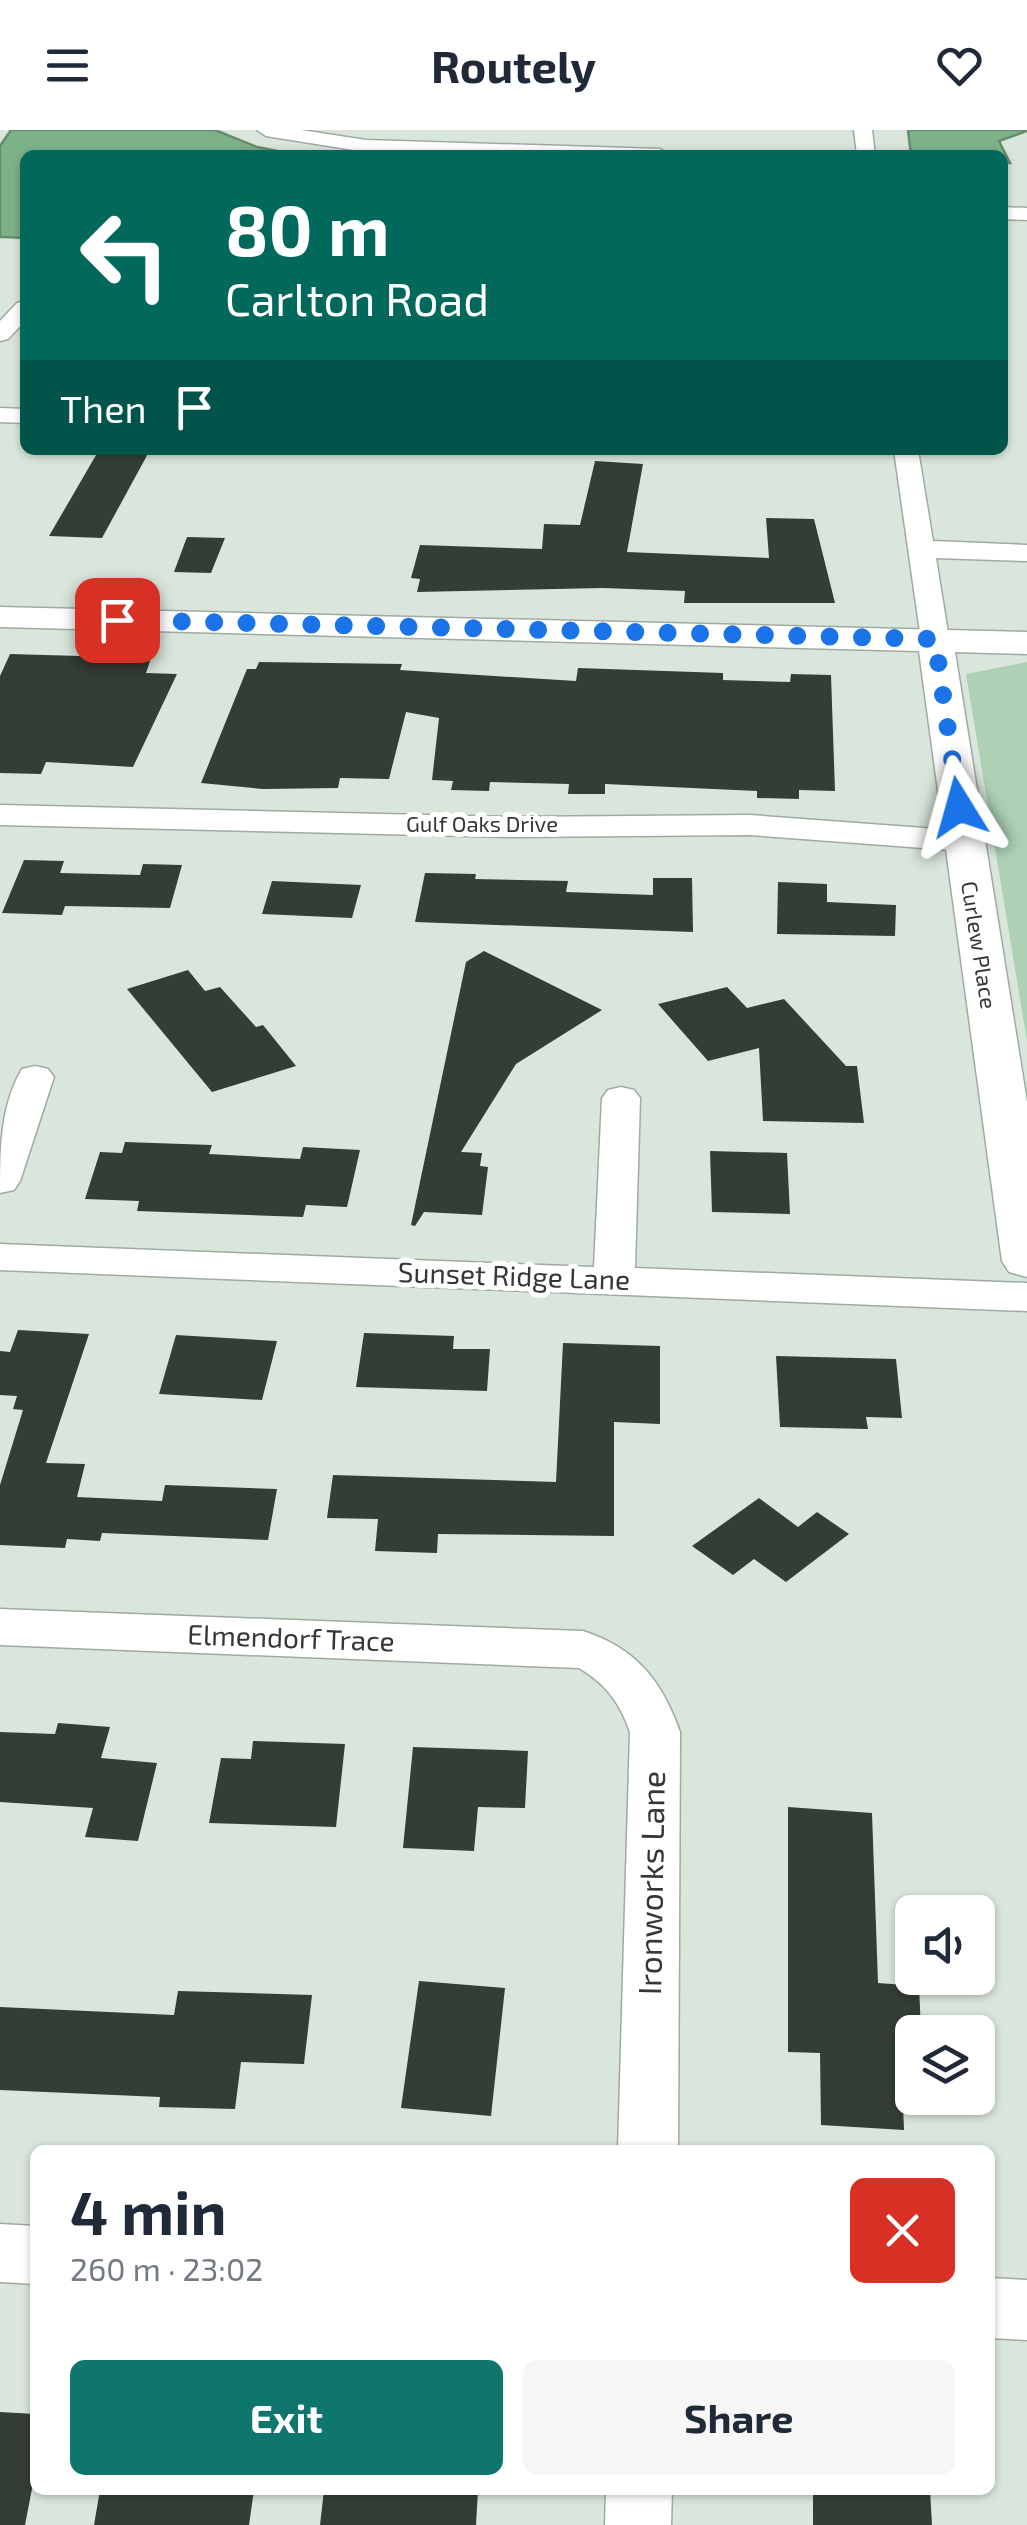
<!DOCTYPE html>
<html lang="en">
<head>
<meta charset="utf-8">
<style>
	:root { --surface:#fff; --page:#f6f6f7; --text:#1f2937; --muted:#747a83; --accent:#0f766e }
	body { margin:0; font-family:"Exo 2",sans-serif; background:var(--page); color:var(--text); height:100vh; display:flex; flex-direction:column; font-size:38px; white-space:nowrap }
	* { box-sizing:border-box; margin:0 }
	p { font-size:32px; color:var(--muted) }
	.icon { flex:none; width:55px; height:55px; fill:none; stroke:currentColor; stroke-width:2; stroke-linecap:round; stroke-linejoin:round }
	.map { position:relative; flex:1; overflow:hidden }
	.panel { position:absolute; left:30px; top:2015px; width:965px; height:350px; display:flex; flex-direction:column; background:var(--surface); border-radius:15px; box-shadow:0 2px 8px #0004 }
	.panel>* { flex:none }
	.guide { position:absolute; left:20px; top:20px; width:988px; height:305px; border-radius:15px; box-shadow:0 2px 8px #0004; background:#00695c; color:#fff; overflow:hidden }
	.tools { position:absolute; left:895px; top:1765px; display:grid; gap:20px }
	.tools a { display:grid; place-items:center; width:100px; height:100px; border-radius:15px; background:var(--surface); box-shadow:0 2px 8px #0004; font-size:50px }
	.pin { position:absolute; display:grid; place-items:center; width:85px; height:85px; color:#fff; margin:-42px; border-radius:20px; box-shadow:0 5px 15px #0006 }
	.me { position:absolute; width:110px; margin:-55px; rotate:352deg; stroke-linejoin:round; filter:drop-shadow(0 0 8px #0008) }
	.turn { display:flex; align-items:center; gap:35px; height:210px; padding:0 40px; font-size:45px }
	.turn .icon { width:130px; height:130px; stroke-width:2.5 }
	.turn b { display:block; font-size:70px; line-height:85px }
	.then { display:flex; align-items:center; height:95px; padding:0 40px; background:#0003; gap:20px; font-size:38px }
	.round { display:grid; place-items:center; flex:none; width:105px; height:105px; border-radius:15px; background:var(--page) }
	.overview { display:flex; align-items:center; justify-content:space-between; height:170px; padding:0 40px }
	h1 { font-size:60px; font-weight:700; line-height:75px }
	.primary-button { display:flex; gap:20px; margin-top:auto; padding:20px 40px }
	.primary-button a { flex:1; height:115px; border-radius:15px; background:var(--accent); color:#fff; font-size:40px; font-weight:700; line-height:115px; text-align:center }
	.primary-button a+a { background:var(--page); color:var(--text) }
	header { display:flex; justify-content:space-between; align-items:center; height:130px; padding:0 40px; background:var(--surface); font-size:45px; font-weight:700 }
	.map>svg:first-child { display:block }
</style>
</head>
<body>
<header><svg class="icon" aria-label="menu" viewBox="0 0 24 24"><path d="M4 6h16M4 12h16M4 18h16"/></svg>Routely<svg class="icon" aria-label="heart" viewBox="0 0 24 24"><path d="M12 20l-8-8c-3-5 5-10 8-4 3-6 11-1 8 4z"/></svg></header>
<div class="map">
<svg width="1027" height="2395" viewBox="0 0 1027 2395">
	<rect width="100%" height="100%" fill="#dae6dc"/>
	<!-- green -->
	<polygon fill="#aed1b6" points="1027,532 1027,911 966,544"/>
	<!-- water -->
	<g fill="#7db289" stroke="#678d70" stroke-width="2.5">
		<polygon points="11,0 215,0 257,17 298,25 25,25 25,108 3,107 0,107 0,16"/>
		<polygon points="908,0 1027,0 1027,1 999,11 1010,33 1003,33 1002,25 911,25"/>
	</g>
	<!-- building -->
	<g fill="#343e36">
		<polygon points="99,320 150,320 102,408 49,406"/>
		<polygon points="595,331 643,334 627,422 769,428 766,388 814,389 835,473 684,473 685,461 603,458 417,462 420,449 411,448 420,415 542,419 544,394 580,395"/>
		<polygon points="187,407 225,408 211,443 174,442"/>
		<polygon points="10,524 151,528 146,543 177,544 133,637 46,632 41,644 0,643 0,546"/>
		<polygon points="259,532 402,534 400,540 576,551 578,538 723,543 723,550 790,552 791,544 831,545 835,661 799,660 799,669 757,668 757,661 605,654 605,664 568,664 569,654 490,652 489,661 451,660 453,651 432,650 439,588 406,582 389,649 340,648 338,658 263,659 201,653 247,539 256,539"/>
		<polygon points="24,730 64,731 60,743 140,745 143,734 182,735 170,778 65,776 62,785 2,783"/>
		<polygon points="425,743 476,744 475,749 568,751 566,762 653,765 653,748 692,748 693,802 415,792"/>
		<polygon points="272,751 361,755 352,788 262,784"/>
		<polygon points="778,752 827,754 827,772 896,775 895,806 777,804"/>
		<polygon points="484,821 602,880 516,934 461,1022 482,1023 480,1036 488,1037 482,1085 424,1082 415,1096 411,1095 466,832"/>
		<polygon points="188,840 205,861 220,857 256,897 263,895 296,936 212,962 127,859"/>
		<polygon points="727,857 747,878 784,869 846,936 857,936 864,993 763,991 759,918 708,931 658,874"/>
		<polygon points="125,1012 212,1015 209,1024 300,1029 303,1017 360,1020 347,1077 306,1075 303,1087 137,1081 139,1071 85,1069 100,1022 122,1023"/>
		<polygon points="710,1021 787,1023 790,1084 712,1082"/>
		<polygon points="18,1200 89,1204 46,1333 85,1334 77,1367 162,1371 165,1355 277,1359 268,1410 102,1403 100,1411 67,1409 65,1418 0,1415 0,1355 23,1280 13,1279 17,1266 0,1265 0,1221 10,1222"/>
		<polygon points="364,1203 454,1206 453,1219 490,1219 487,1261 356,1257"/>
		<polygon points="176,1205 277,1211 262,1270 159,1264"/>
		<polygon points="563,1213 660,1216 660,1294 614,1292 614,1406 438,1404 437,1423 375,1421 378,1389 327,1388 333,1345 556,1352"/>
		<polygon points="776,1226 896,1229 902,1288 866,1287 868,1299 780,1297"/>
		<polygon points="759,1368 798,1397 817,1382 849,1404 786,1452 754,1429 733,1445 692,1416"/>
		<polygon points="58,1593 110,1597 101,1628 157,1633 138,1711 85,1707 93,1678 0,1672 0,1602 55,1604"/>
		<polygon points="253,1611 345,1614 336,1697 209,1693 221,1628 251,1629"/>
		<polygon points="413,1617 528,1621 525,1678 478,1677 474,1721 403,1718"/>
		<polygon points="788,1677 872,1683 878,1853 919,1856 921,1900 900,1899 904,2000 821,1995 820,1923 788,1922"/>
		<polygon points="419,1851 505,1858 491,1986 401,1978"/>
		<polygon points="178,1861 312,1865 304,1934 241,1932 235,1979 159,1977 160,1967 0,1960 0,1877 174,1885"/>
		<polygon points="0,2282 35,2284 35,2343 25,2395 0,2395"/>
		<polygon points="100,2360 254,2360 249,2395 94,2395"/>
		<polygon points="324,2360 478,2360 476,2395 320,2395"/>
		<polygon points="813,2360 930,2360 932,2395 813,2395"/>
	</g>
	<g fill="none" stroke-linecap="round" stroke-linejoin="round">
		<defs>
			<g id="minor">
				<polygon points="257,0 301,0 366,10 660,19 669,25 366,22 266,6"/>
				<polygon points="854,0 872,0 875,25 857,25"/>
				<polygon points="1002,77 1027,78 1027,90 1002,89"/>
				<polygon points="25,171 25,191 8,209 0,211 0,191 17,173"/>
				<polygon points="0,278 25,279 25,293 0,292"/>
				<polygon points="894,320 918,320 933,411 1027,415 1027,431 936,428 949,509 945,515 925,515 921,509"/>
				<polygon points="0,675 514,687 750,685 964,701 976,704 980,711 976,718 964,721 750,705 514,707 0,695"/>
				<path d="M35 936 48 939 54 947 20 1051 14 1060 0 1063C0 1021 0 976 22 939Z"/>
				<polygon points="621,957 634,960 640,968 635,1138 1027,1153 1027,1181 0,1140 0,1114 594,1137 602,968 608,960"/>
				<path d="M0 1479 583 1501C636 1518 662 1551 680 1602L678 2020H618L630 1602C620 1573 606 1554 579 1538L0 1515Z"/>
				<polygon points="0,2094 35,2096 35,2154 0,2152"/>
				<polygon points="990,2148 1027,2150 1027,2210 990,2208"/>
				<polygon points="606,2360 672,2360 671,2395 605,2395"/>
			</g>
			<polygon id="tertiary" points="0,477 1027,502 1027,524 955,522 1027,972 1027,1147 1009,1142 1002,1131 919,521 0,497"/>
		</defs>
		<!-- minor casing -->
		<use href="#minor" stroke="#9faba1" stroke-width="3"/>
		<!-- tertiary casing -->
		<use href="#tertiary" stroke="#9faba1" stroke-width="3"/>
		<!-- minor -->
		<use href="#minor" fill="#fff" fill-rule="evenodd"/>
		<!-- tertiary -->
		<use href="#tertiary" fill="#fff" fill-rule="evenodd"/>
	</g>
	<g fill="none" stroke-linecap="round" stroke-linejoin="round">
		<!-- route -->
		<polyline stroke="#1a73e8" stroke-width="18" stroke-dasharray="0 32.4" points="117,490 935,509 959,677"/>
	</g>
	<g text-anchor="middle" stroke-width="10" stroke-linejoin="round" paint-order="stroke">
		<!-- far-street labels -->
		<g font-size="22" fill="#333834" stroke="#fff">
			<text x="482" y="702">Gulf Oaks Drive</text>
			<text transform="translate(979 815) rotate(81)" y="8">Curlew Place</text>
		</g>
		<!-- street labels -->
		<g font-size="28" fill="#333834" stroke="#fff">
			<text transform="translate(514 1146) rotate(2)" y="10">Sunset Ridge Lane</text>
			<text transform="translate(291 1508) rotate(2)" y="10">Elmendorf Trace</text>
		</g>
		<!-- near-street labels -->
		<g font-size="32" fill="#333834" stroke="#fff">
			<text transform="translate(652 1753) rotate(-89)" y="11">Ironworks Lane</text>
		</g>
	</g>
</svg>
<div class="tools">
<a><svg class="icon" aria-label="sound" viewBox="0 0 24 24"><path d="M4 9h4l5-4v14l-5-4H4zM17 9q2 3 0 6"/></svg></a>
<a><svg class="icon" aria-label="layers" viewBox="0 0 24 24"><path d="M12 4l9 5-9 5-9-5zM3 14l9 5 9-5"/></svg></a>
</div>
<div class="pin" style="left:117px;top:490px;background:#d93025"><svg class="icon" aria-label="arrive" viewBox="0 0 24 24"><path d="M6 21V4h12l-3 4 3 4H6"/></svg></div>
<svg class="me" style="left:959px;top:677px" viewBox="-20 -20 40 40"><path d="M0-17L14 15 0 8-14 15z" fill="#1a73e8" stroke="#fff" stroke-width="4"/></svg>
<div class="guide">
<div class="turn"><svg class="icon" aria-label="left" viewBox="0 0 24 24"><path d="M17 20v-9H6M10 6l-5 5 5 5"/></svg><div><b>80 m</b>Carlton Road</div></div>
<div class="then">Then<svg class="icon" aria-label="arrive" viewBox="0 0 24 24"><path d="M6 21V4h12l-3 4 3 4H6"/></svg></div>
</div>
<section class="panel">
<div class="overview"><div><h1>4 min</h1><p>260 m · 23:02</p></div><a class="round" style="background:#d93025;color:#fff"><svg class="icon" aria-label="close" viewBox="0 0 24 24"><path d="M6 6l12 12M18 6L6 18"/></svg></a></div>
<div class="primary-button"><a>Exit</a><a>Share</a></div>
</section>
</div>
</body>
</html>
